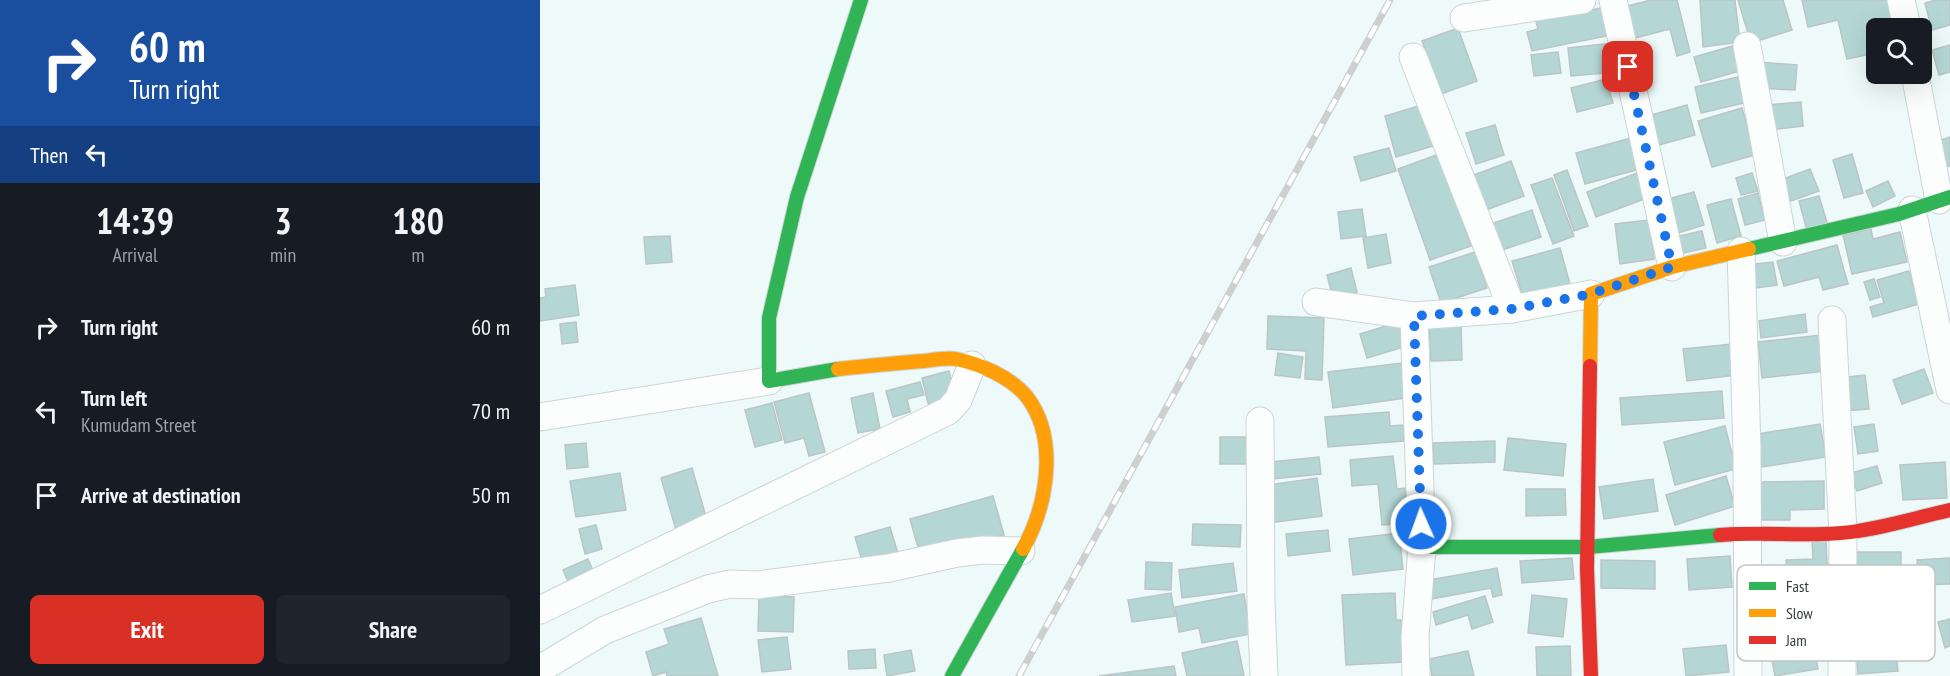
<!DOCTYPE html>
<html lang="en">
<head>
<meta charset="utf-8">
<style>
	:root { --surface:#171b24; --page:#20242c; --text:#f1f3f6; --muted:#9ea1a6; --accent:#d93025 }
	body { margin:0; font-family:"PT Sans Narrow",sans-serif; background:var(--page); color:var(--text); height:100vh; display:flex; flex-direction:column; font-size:22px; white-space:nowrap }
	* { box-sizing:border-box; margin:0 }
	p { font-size:20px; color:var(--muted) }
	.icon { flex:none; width:33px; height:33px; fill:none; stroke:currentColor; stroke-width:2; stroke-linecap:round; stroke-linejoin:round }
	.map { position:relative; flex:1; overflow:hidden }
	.details { display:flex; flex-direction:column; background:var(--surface); width:540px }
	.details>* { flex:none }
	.hud { background:#1a4fa0; color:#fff; overflow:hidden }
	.fabs { position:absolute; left:1326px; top:18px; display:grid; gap:12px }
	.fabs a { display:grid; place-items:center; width:66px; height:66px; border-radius:9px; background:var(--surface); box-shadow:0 6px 24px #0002; font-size:30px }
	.pin { position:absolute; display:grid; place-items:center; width:51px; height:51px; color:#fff; margin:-26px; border-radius:12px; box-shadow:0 3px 9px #0006 }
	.me { position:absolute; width:66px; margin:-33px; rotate:358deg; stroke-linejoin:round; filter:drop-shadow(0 0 4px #0008) }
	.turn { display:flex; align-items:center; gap:21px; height:126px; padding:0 30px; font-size:27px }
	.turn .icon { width:78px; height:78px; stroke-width:2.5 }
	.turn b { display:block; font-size:42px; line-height:51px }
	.then { display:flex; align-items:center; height:57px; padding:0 30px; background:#0003; gap:12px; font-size:22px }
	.eta { display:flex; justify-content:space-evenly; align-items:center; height:102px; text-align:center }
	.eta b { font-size:36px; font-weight:700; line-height:42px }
	.action { display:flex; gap:12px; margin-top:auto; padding:12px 30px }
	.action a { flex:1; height:69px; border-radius:9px; background:var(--accent); color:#fff; font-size:24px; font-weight:700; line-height:69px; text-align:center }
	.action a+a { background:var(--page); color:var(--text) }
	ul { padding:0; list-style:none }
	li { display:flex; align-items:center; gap:18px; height:84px; padding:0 30px }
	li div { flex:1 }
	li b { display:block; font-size:22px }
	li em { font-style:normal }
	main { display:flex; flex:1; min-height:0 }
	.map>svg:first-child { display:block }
</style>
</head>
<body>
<main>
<section class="details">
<div class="hud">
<div class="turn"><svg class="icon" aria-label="right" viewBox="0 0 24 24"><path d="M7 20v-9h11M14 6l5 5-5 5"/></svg><div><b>60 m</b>Turn right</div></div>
<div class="then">Then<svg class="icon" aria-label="left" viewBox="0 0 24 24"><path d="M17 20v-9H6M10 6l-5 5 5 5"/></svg></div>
</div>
<div class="eta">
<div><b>14:39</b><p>Arrival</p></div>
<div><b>3</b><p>min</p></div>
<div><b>180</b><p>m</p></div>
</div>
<ul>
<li><svg class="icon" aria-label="right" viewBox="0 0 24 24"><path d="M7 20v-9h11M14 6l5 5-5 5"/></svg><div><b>Turn right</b></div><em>60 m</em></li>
<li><svg class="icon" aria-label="left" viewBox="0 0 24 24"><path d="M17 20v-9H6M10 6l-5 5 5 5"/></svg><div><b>Turn left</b><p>Kumudam Street</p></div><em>70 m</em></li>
<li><svg class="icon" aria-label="arrive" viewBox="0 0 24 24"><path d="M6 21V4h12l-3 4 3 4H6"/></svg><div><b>Arrive at destination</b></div><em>50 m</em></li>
</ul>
<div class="action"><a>Exit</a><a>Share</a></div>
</section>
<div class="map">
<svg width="1410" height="676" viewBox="0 0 1410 676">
	<rect width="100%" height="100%" fill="#eefaf9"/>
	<!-- building -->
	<g fill="#b4d7d6" stroke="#bcc5c5" stroke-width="1.5">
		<polygon points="1111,0 1137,0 1150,52 1137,56 1130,29 1091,39 1083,7"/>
		<polygon points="1160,0 1195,0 1200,42 1163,47"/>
		<polygon points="1198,0 1243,0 1252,30 1211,43"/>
		<polygon points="1262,0 1348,0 1355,28 1336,28 1336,53 1307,59 1298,20 1268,27"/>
		<polygon points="1396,0 1410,0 1410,25 1392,30 1385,3"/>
		<polygon points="1061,8 1067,36 992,51 987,32 998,29 994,13 1024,16"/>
		<polygon points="918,28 937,81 901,94 882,41"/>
		<polygon points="1073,43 1076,72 1031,76 1028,48"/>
		<polygon points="1196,45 1203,70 1161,82 1154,57"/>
		<polygon points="1410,45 1410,72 1399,75 1392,50"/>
		<polygon points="1018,52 1021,73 994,76 991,55"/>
		<polygon points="1217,62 1257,65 1255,90 1216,88"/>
		<polygon points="1198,77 1204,103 1161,113 1155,87"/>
		<polygon points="1066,79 1073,103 1037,112 1031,88"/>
		<polygon points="1261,102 1263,126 1229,130 1226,105"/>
		<polygon points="882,105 893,146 856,157 845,116"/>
		<polygon points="1147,105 1155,135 1119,145 1111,115"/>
		<polygon points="1202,108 1215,155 1172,167 1158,121"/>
		<polygon points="955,125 964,155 936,164 926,133"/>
		<polygon points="1410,137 1410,166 1405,167 1398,141"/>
		<polygon points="1091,138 1100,169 1045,184 1036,153"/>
		<polygon points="849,148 856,171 821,181 814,157"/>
		<polygon points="899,154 931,246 890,260 858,169"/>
		<polygon points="1312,154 1323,193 1304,198 1293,160"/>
		<polygon points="971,161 984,196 946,210 934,175"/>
		<polygon points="1270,169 1279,191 1251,201 1243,179"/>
		<polygon points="1027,170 1048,226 1034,231 1014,175"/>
		<polygon points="1097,173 1107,198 1056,217 1047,192"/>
		<polygon points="1212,173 1218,191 1201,195 1196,178"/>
		<polygon points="1012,178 1034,236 1013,244 991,185"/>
		<polygon points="1348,181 1355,196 1333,207 1326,191"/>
		<polygon points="1154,192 1164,225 1138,233 1128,199"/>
		<polygon points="1218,193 1225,220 1205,225 1198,199"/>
		<polygon points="1279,196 1289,229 1268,234 1259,201"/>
		<polygon points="1191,199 1201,236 1177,243 1167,205"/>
		<polygon points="822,209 826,236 801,239 798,212"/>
		<polygon points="992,210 1001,237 956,252 948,225"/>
		<polygon points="1109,220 1114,259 1080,264 1075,224"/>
		<polygon points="1331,229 1333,239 1360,232 1367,262 1312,274 1303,235"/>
		<polygon points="1162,231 1166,248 1143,253 1139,236"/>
		<polygon points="846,234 851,263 828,268 823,238"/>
		<polygon points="130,236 132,262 106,264 104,237"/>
		<polygon points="1297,245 1308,284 1283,290 1279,277 1244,286 1237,261"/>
		<polygon points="1020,248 1030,284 983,297 972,261"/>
		<polygon points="935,252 947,288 901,303 889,267"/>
		<polygon points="1233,262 1237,285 1209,289 1206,265"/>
		<polygon points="811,268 817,292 793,298 787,275"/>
		<polygon points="1369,271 1379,304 1333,317 1330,307 1344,303 1337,280"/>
		<polygon points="1334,279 1340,297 1330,300 1324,282"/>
		<polygon points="35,285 39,315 0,321 0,298 6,297 5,289"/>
		<polygon points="1265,314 1267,332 1221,338 1219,321"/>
		<polygon points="728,316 784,318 782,380 765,379 766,351 727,349"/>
		<polygon points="36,322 38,342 22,344 20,324"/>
		<polygon points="859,322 867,346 827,358 820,334"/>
		<polygon points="921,323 922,360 891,361 889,324"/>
		<polygon points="1281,335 1285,371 1222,378 1218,342"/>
		<polygon points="1192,344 1196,375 1147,381 1143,349"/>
		<polygon points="738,353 763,357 760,378 735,375"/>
		<polygon points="862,363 866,398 793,408 788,372"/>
		<polygon points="1384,369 1393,393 1362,404 1353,380"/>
		<polygon points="409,371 416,400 389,407 382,378"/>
		<polygon points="1325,375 1329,409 1304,411 1299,378"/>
		<polygon points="380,382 384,395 367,399 370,412 353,417 346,391"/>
		<polygon points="1182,391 1184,418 1082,425 1080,398"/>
		<polygon points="269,393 285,452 269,456 264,438 245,443 234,402"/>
		<polygon points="333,393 340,429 318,433 311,398"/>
		<polygon points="232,403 242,440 215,447 205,410"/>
		<polygon points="849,412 850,426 863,425 864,441 788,447 785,417"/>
		<polygon points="1280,424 1286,457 1222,467 1217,434"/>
		<polygon points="1334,424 1338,451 1318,454 1314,427"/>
		<polygon points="1185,426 1196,469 1135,485 1124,442"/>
		<rect x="680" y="437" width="29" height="27"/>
		<polygon points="968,438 1026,444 1023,476 964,470"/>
		<polygon points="955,441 955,462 894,464 893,443"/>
		<polygon points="46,443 48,467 27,469 25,445"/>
		<polygon points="853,456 857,489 865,488 868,523 842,525 838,484 812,486 810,460"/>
		<polygon points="779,457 781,474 733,479 731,462"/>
		<polygon points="1405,462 1407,498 1363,500 1360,465"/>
		<polygon points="1337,466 1342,483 1317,491 1311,473"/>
		<polygon points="152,468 167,520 136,530 121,478"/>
		<polygon points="80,473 86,510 36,517 30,481"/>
		<polygon points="1186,476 1195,506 1135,525 1126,495"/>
		<polygon points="777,478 782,516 728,523 722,486"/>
		<polygon points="1113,479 1118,511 1064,519 1059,487"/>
		<polygon points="1284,481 1284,509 1250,510 1250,520 1221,520 1220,482"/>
		<polygon points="986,489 1025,489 1026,515 986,516"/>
		<polygon points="453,496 464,535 381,558 370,519"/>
		<polygon points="653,524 701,525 700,547 652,545"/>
		<polygon points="56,525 62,549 45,554 39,529"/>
		<polygon points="350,527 360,560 325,570 315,537"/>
		<polygon points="788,530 790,551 748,556 746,534"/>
		<polygon points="859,533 863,569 813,575 809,539"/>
		<polygon points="1286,540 1288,585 1248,587 1246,560 1273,559 1272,541"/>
		<rect x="1316" y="552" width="45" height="27"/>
		<polygon points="1190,556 1192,587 1149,590 1147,559"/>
		<polygon points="1032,558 1034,579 982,583 980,561"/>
		<polygon points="1410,558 1410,584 1379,585 1377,560"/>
		<polygon points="48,559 56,577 31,588 23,570"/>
		<polygon points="1061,560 1115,561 1115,589 1061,588"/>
		<polygon points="606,562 632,563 631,590 605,589"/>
		<polygon points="693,563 697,591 642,598 639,570"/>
		<polygon points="957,568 962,595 953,597 951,588 891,599 888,580"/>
		<polygon points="631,593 635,616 592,622 588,600"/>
		<polygon points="855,593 856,620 861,620 864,662 806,665 802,595"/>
		<polygon points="704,594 711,634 662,643 659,628 639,632 635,607"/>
		<polygon points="992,595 1027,599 1023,637 988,633"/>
		<polygon points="219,596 254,597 253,632 218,631"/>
		<polygon points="945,596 953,622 932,629 928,615 896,625 893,612"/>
		<polygon points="161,618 178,676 127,676 126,672 113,676 106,652 129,644 124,629"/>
		<polygon points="1410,619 1410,646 1405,648 1398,622"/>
		<polygon points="1379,627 1381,647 1356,649 1358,671 1318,674 1315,632"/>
		<polygon points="247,637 251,669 222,672 218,640"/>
		<polygon points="697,641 704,676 647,676 642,653"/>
		<polygon points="1273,641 1278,669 1235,676 1230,649"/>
		<polygon points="1186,645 1189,672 1146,676 1143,649"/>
		<polygon points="1030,646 1031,676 997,676 996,647"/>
		<polygon points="335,649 336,668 309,669 308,651"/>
		<polygon points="371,650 375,671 347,676 344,655"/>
		<polygon points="928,651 934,676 892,676 889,659"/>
		<polygon points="634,666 636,676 559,676"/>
	</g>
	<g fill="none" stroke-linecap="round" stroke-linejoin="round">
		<defs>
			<g id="street">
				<polyline points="1073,0 1132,267"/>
				<polyline points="1361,0 1367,28"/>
				<polyline points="924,18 1042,0"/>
				<polyline points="1207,46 1243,242"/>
				<polyline points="873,57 972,309 1051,294"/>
				<polyline points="1375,74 1399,200"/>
				<polyline points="1372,210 1410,390"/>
				<polyline points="1201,251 1207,450 1208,676"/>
				<polyline points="776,302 874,316 882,547 875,637 876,676"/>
				<polyline points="874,316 972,309"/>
				<polyline points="1292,320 1303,533 1302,676"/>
				<polyline points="0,417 229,381"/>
				<polyline points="720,421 721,603 724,676"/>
				<polyline points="0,610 408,411 418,400 432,365"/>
				<polyline points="0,669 65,630 168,589 190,584 218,585 349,568 417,553 443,550 481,551"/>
			</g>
			<g id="fast">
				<polyline points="1209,249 1359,214 1410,197"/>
				<polyline points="298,369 229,381 229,318 257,197 321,0"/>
				<polyline points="882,547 1048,547 1180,535"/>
				<polyline points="412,676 483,549"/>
			</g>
			<g id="slow">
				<polyline points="1050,366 1051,294 1132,267 1209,249"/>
				<path d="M298 369C327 366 356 363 384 361 394 360 407 357 416 359 440 364 471 377 487 397 519 439 507 506 483 549"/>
			</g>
			<g id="jam">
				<polyline points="1050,366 1047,569 1051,676"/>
				<path d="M1180 535C1221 531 1261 537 1301 533 1337 530 1374 518 1410 510"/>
			</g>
		</defs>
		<!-- street casing -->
		<use href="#street" stroke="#ccd5d5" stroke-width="29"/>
		<!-- fast casing -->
		<use href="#fast" stroke="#ccd5d5" stroke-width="16"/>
		<!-- slow casing -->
		<use href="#slow" stroke="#ccd5d5" stroke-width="16"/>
		<!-- jam casing -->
		<use href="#jam" stroke="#ccd5d5" stroke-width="16"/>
		<!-- street -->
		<use href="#street" stroke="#fcfefe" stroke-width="27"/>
		<!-- fast -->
		<use href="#fast" stroke="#30b455" stroke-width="14"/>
		<!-- slow -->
		<use href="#slow" stroke="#ff9f0a" stroke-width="14"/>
		<!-- jam -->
		<use href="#jam" stroke="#e5322d" stroke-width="14"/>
		<defs>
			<polyline id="rail" points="479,676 850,0"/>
		</defs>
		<!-- rail casing -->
		<use href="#rail" stroke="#cdd0cf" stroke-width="7"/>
		<!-- rail -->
		<use href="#rail" stroke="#fff" stroke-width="4.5" stroke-dasharray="14" stroke-linecap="butt"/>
	</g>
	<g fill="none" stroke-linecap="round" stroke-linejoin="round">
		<!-- route -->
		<polyline stroke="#1a73e8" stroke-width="10" stroke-dasharray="0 18" points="881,524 874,316 972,309 1051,294 1132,267 1088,67"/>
	</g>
	<!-- legend -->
	<rect x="1197" y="565" width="198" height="96" rx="9" fill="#fff" stroke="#c2c4c4" stroke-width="1.5"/>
	<rect x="1209" y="582" width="27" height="8" fill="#30b455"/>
	<rect x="1209" y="609" width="27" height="8" fill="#ff9f0a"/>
	<rect x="1209" y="636" width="27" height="8" fill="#e5322d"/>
	<g font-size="16" fill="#343c3c">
		<text x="1246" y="592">Fast</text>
		<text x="1246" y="619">Slow</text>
		<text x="1246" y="646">Jam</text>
	</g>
</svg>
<div class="fabs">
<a><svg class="icon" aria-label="search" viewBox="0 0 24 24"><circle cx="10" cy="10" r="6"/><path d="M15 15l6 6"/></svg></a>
</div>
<div class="pin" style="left:1088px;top:67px;background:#d93025"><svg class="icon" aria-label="arrive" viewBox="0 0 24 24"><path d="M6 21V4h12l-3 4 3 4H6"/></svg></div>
<svg class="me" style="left:881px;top:524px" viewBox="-20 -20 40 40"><circle r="17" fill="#1a73e8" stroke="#fff" stroke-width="3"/><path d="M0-11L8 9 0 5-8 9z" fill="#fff"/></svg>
</div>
</main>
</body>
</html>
